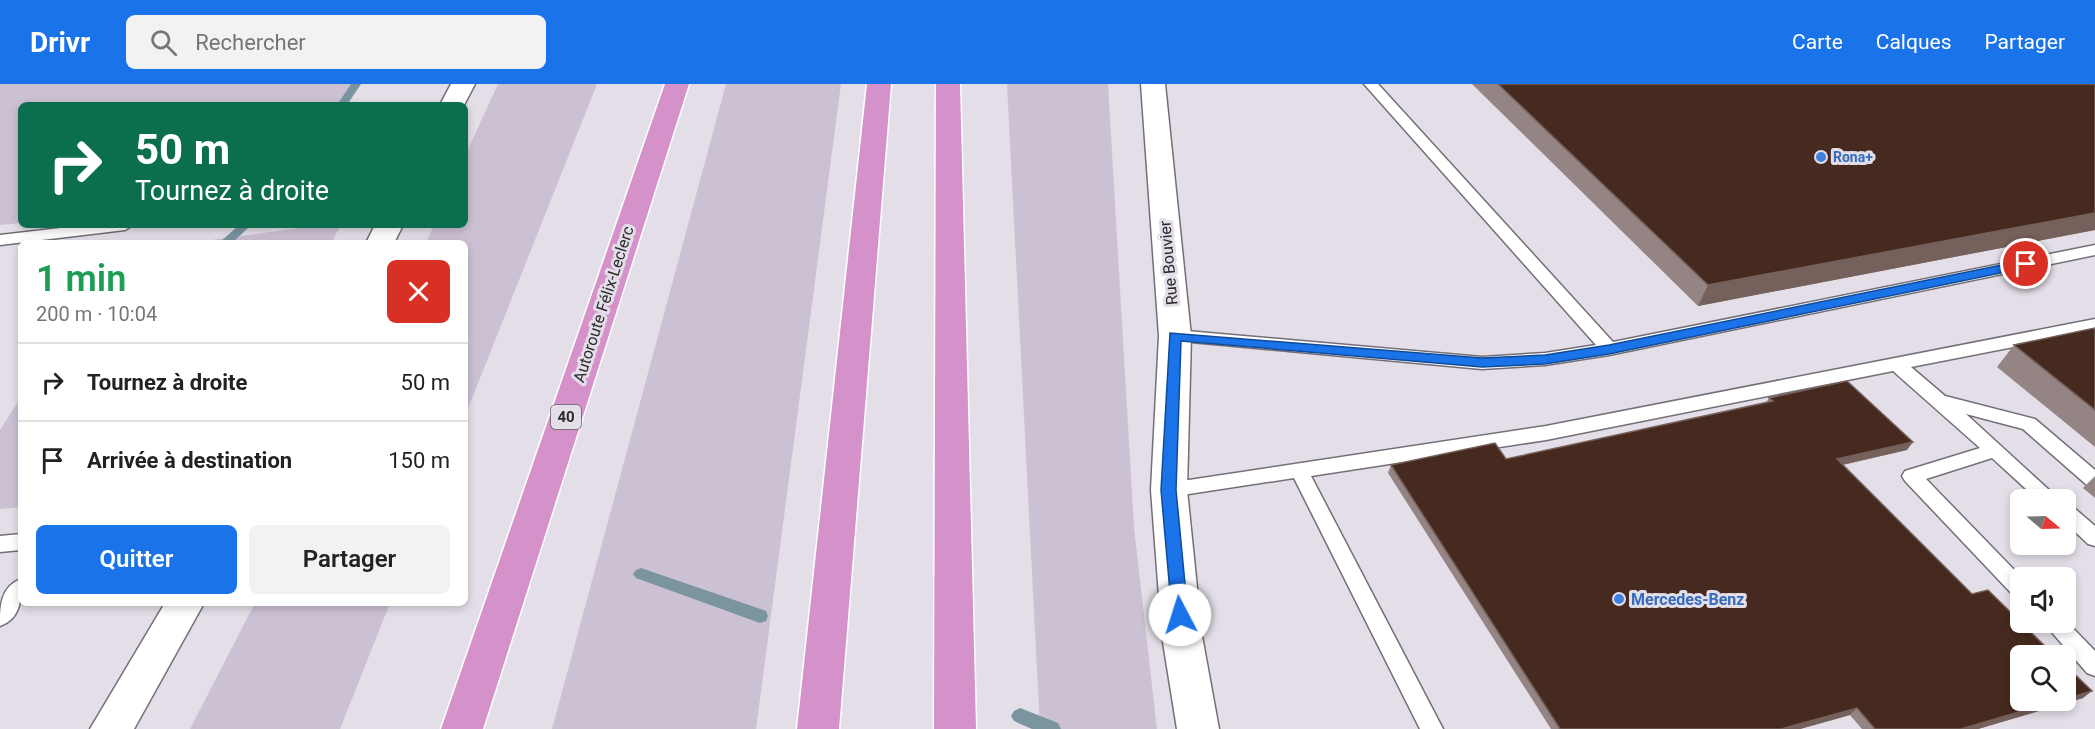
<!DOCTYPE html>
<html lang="fr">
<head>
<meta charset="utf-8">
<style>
	:root { --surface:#fff; --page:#f2f2f2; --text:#222; --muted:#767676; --line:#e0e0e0; --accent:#1a73e8 }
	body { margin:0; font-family:Roboto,sans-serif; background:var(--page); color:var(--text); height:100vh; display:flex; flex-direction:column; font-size:22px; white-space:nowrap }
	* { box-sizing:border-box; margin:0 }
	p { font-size:20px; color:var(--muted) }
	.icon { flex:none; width:33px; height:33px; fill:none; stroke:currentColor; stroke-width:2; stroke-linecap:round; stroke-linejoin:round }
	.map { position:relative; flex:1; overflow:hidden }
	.details { position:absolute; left:18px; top:156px; width:450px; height:366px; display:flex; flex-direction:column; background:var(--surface); border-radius:9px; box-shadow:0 3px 9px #0003 }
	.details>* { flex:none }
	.hud { position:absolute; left:18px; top:18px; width:450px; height:126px; border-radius:9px; box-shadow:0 3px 9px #0003; background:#0b6e4f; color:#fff; overflow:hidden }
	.needle { width:39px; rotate:109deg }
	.controls { position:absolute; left:2010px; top:405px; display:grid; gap:12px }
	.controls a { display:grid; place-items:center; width:66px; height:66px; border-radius:9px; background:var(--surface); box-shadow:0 3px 9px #0003; font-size:30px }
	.pin { position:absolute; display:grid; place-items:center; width:51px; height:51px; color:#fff; margin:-26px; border:3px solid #fff; border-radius:50%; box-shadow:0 2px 6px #0007 }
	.me { position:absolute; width:66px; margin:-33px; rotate:355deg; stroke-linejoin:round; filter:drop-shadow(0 0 4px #0008) }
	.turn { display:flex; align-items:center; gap:21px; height:126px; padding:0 18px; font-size:27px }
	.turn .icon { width:78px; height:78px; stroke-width:2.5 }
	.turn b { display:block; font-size:42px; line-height:51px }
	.round { display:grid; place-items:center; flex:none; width:63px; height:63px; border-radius:9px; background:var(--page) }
	.summary { display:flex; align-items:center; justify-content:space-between; height:102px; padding:0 18px }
	h1 { font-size:36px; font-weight:600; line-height:45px; color:#1e9e55 }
	.primary-button { display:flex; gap:12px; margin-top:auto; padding:12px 18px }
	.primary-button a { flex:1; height:69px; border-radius:9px; background:var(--accent); color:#fff; font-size:24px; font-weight:600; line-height:69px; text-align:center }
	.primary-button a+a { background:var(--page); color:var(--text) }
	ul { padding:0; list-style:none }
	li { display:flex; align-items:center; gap:18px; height:78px; padding:0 18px; border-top:2px solid var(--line) }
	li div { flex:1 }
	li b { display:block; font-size:22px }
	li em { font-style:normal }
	header { display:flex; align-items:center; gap:36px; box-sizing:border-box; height:84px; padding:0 30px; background:var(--accent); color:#fff }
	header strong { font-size:28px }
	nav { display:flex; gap:33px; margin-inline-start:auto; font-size:21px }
	.search { width:420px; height:54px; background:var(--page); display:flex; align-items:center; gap:15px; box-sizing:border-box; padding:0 21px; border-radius:9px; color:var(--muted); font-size:22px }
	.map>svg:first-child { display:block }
</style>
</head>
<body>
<header>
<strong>Drivr</strong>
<div class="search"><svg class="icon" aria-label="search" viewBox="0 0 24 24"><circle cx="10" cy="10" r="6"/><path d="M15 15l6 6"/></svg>Rechercher</div>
<nav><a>Carte</a><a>Calques</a><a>Partager</a></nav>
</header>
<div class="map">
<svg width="2095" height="645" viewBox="0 0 2095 645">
	<rect width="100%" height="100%" fill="#e3dee7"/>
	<!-- green -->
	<g fill="#ccc1d3">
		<polygon points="0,0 356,0 342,21 21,21 21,139 0,141"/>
		<polygon points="498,0 597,0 465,332 465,159 426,159 434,141 465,141 465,72"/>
		<polygon points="726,0 841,0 756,645 552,645"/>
		<polygon points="1007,0 1108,0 1134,444 1157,645 1040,645"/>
		<polygon points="324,141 341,141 331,159 189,159"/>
		<polygon points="21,313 21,423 0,425 0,346"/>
		<polygon points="255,519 390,519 340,645 190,645"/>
	</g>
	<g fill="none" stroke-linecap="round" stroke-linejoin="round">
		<!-- stream -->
		<g fill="#7a94a0" fill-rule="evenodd">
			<polygon points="351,0 361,0 347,21 337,21"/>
			<polygon points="244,141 248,144 232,159 219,159 238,142"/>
			<polygon points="641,484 766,527 768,532 766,537 760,539 636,494 633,490 636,486"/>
			<polygon points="1020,624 1058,639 1061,645 1032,645 1014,637 1011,632 1014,627"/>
		</g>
		<defs>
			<g id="service">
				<polygon points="1364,0 1378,0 1613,258 2095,161 2095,171 1609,271 1545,281 1482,285 1169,256 1167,252 1169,248 1175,246 1482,273 1545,269 1596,261"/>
				<polygon points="87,141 133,141 125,146 0,161 0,151"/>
				<polygon points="2095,235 2095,247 1911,283 1945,312 2035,335 2095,386 2095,404 2088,402 2023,345 1966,330 2060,416 2038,416 1992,374 1926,395 2022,494 2020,514 2013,511 1905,397 1902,392 1905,387 1980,364 1893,287 1546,356 1311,392 1443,645 1420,645 1294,394 1169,413 1162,411 1159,406 1162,401 1169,399 1546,342"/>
				<polygon points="2066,420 2073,423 2095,442 2095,462 2088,460 2066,439"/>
				<polygon points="21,450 21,466 0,468 0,452"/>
				<path d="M21 495C21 514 22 534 0 542 0 523 0 503 21 495Z"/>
				<polygon points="2066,537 2095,567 2095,592 2087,589 2043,538"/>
			</g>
			<polygon id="minor" points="1141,0 1165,0 1191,252 1187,406 1202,552 1219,645 1177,645 1162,552 1151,406 1159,252"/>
			<g id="tertiary">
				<polygon points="451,0 475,0 464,21 440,21"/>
				<polygon points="375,141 403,141 394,159 366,159"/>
				<polygon points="165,519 204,519 134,645 90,645"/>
			</g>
			<g id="motorway">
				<polygon points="665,0 689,0 483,645 441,645"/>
				<polygon points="867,0 891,0 839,645 797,645"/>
				<polygon points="936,0 960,0 976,645 934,645"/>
			</g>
		</defs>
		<!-- service casing -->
		<use href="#service" stroke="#746f77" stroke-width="3"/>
		<!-- minor casing -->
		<use href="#minor" stroke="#746f77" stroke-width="3"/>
		<!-- tertiary casing -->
		<use href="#tertiary" stroke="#746f77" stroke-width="3"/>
		<!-- motorway casing -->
		<use href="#motorway" stroke="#fff" stroke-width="3"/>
		<!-- service -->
		<use href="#service" fill="#fff" fill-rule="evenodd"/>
		<!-- minor -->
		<use href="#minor" fill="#fff" fill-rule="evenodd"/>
		<!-- tertiary -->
		<use href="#tertiary" fill="#fff" fill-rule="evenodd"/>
		<!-- motorway -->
		<use href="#motorway" fill="#d591ca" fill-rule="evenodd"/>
	</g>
	<!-- wall -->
	<g fill="#948483">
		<polygon points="1472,0 2095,0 2095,146 1698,222"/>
		<polygon points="2095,244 2095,363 1997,283 2014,261"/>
		<polygon points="1769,314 1907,366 1843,381 1972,510 2083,614 1978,645 1862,645 1850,631 1800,645 1551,645 1388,389 1391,381 1506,375 1766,319"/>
		<polygon points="2095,392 2095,414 2083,404"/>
	</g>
	<!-- shaded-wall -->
	<g fill="#75605b">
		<polygon points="2095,129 2095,146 1698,222 1708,201"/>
		<polygon points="1913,358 1907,366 1832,383 1837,375"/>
		<polygon points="2092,607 2083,614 1978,645 1961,645 2060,616 2066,616 2066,615"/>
		<polygon points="1857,624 1850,631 1800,645 1781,645"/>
	</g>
	<!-- building -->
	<g fill="#462a1f" stroke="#75605b" stroke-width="1.5">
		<polygon points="1498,0 2095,0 2095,129 1708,201"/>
		<polygon points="2095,244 2095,326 2014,261"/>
		<polygon points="1847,297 1913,358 1837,375 1972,510 1988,506 2055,572 2020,572 2020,616 2060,616 1961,645 1875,645 1857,624 1781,645 1560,645 1391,381 1495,359 1506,375 1773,317 1769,314"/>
		<polygon points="2066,582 2092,607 2066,615"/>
	</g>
	<!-- route -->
	<polygon fill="#1a73e8" stroke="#114b97" stroke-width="1.5" points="2026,176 2030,177 2030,183 1609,270 1545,280 1482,283 1181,257 1176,406 1188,531 1186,535 1180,537 1175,535 1172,531 1161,406 1170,249 1482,274 1545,271 1609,261"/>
	<!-- markers -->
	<g fill="#3f7fe0" stroke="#e3dee7" stroke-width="2">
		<circle cx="1821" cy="73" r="6"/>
		<circle cx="1619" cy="515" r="6"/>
	</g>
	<g text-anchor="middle" stroke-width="6" stroke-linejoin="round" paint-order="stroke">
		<!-- far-shop labels -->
		<g font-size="14" font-weight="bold" fill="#366cbe" stroke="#e3dee7" text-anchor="start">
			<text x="1833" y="78">Rona+</text>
		</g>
		<!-- shield labels -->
		<rect fill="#e3dee7" stroke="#636066" stroke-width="1.5" x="551" y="321" width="30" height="24" rx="4.5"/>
		<g font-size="15" font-weight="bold" fill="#2c2a2e">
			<text x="566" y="338">40</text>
		</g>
		<!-- street labels -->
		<g font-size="16" fill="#2c2a2e" stroke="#e3dee7">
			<text transform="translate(1168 179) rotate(-95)" y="6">Rue Bouvier</text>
			<text transform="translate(603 220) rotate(-72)" y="6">Autoroute Félix-Leclerc</text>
		</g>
		<!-- shop labels -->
		<g font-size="16" font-weight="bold" fill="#366cbe" stroke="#e3dee7" text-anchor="start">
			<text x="1631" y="521">Mercedes-Benz</text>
		</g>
	</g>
</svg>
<div class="controls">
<a><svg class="needle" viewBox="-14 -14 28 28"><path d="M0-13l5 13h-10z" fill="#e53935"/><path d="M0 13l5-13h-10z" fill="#767676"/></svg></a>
<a><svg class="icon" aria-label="sound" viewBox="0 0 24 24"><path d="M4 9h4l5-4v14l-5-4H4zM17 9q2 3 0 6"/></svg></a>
<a><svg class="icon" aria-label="search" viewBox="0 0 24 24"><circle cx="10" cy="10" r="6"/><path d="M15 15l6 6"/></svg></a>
</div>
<div class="pin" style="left:2026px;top:180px;background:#d93025"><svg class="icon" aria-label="arrive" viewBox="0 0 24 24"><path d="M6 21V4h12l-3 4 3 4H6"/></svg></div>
<svg class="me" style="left:1180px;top:531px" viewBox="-20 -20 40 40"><circle r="19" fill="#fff"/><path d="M0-13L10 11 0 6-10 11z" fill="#1a73e8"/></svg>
<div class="hud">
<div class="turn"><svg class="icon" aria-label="right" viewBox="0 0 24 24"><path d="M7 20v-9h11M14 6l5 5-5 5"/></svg><div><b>50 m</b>Tournez à droite</div></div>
</div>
<section class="details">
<div class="summary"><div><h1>1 min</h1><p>200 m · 10:04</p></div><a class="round" style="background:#d93025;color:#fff"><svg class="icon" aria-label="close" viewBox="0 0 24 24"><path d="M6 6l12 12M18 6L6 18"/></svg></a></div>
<ul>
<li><svg class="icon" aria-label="right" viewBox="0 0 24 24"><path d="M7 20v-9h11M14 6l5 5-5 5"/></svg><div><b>Tournez à droite</b></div><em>50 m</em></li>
<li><svg class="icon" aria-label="arrive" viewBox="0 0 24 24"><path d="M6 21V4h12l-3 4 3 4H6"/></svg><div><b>Arrivée à destination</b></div><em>150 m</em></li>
</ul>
<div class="primary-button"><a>Quitter</a><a>Partager</a></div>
</section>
</div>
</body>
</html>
